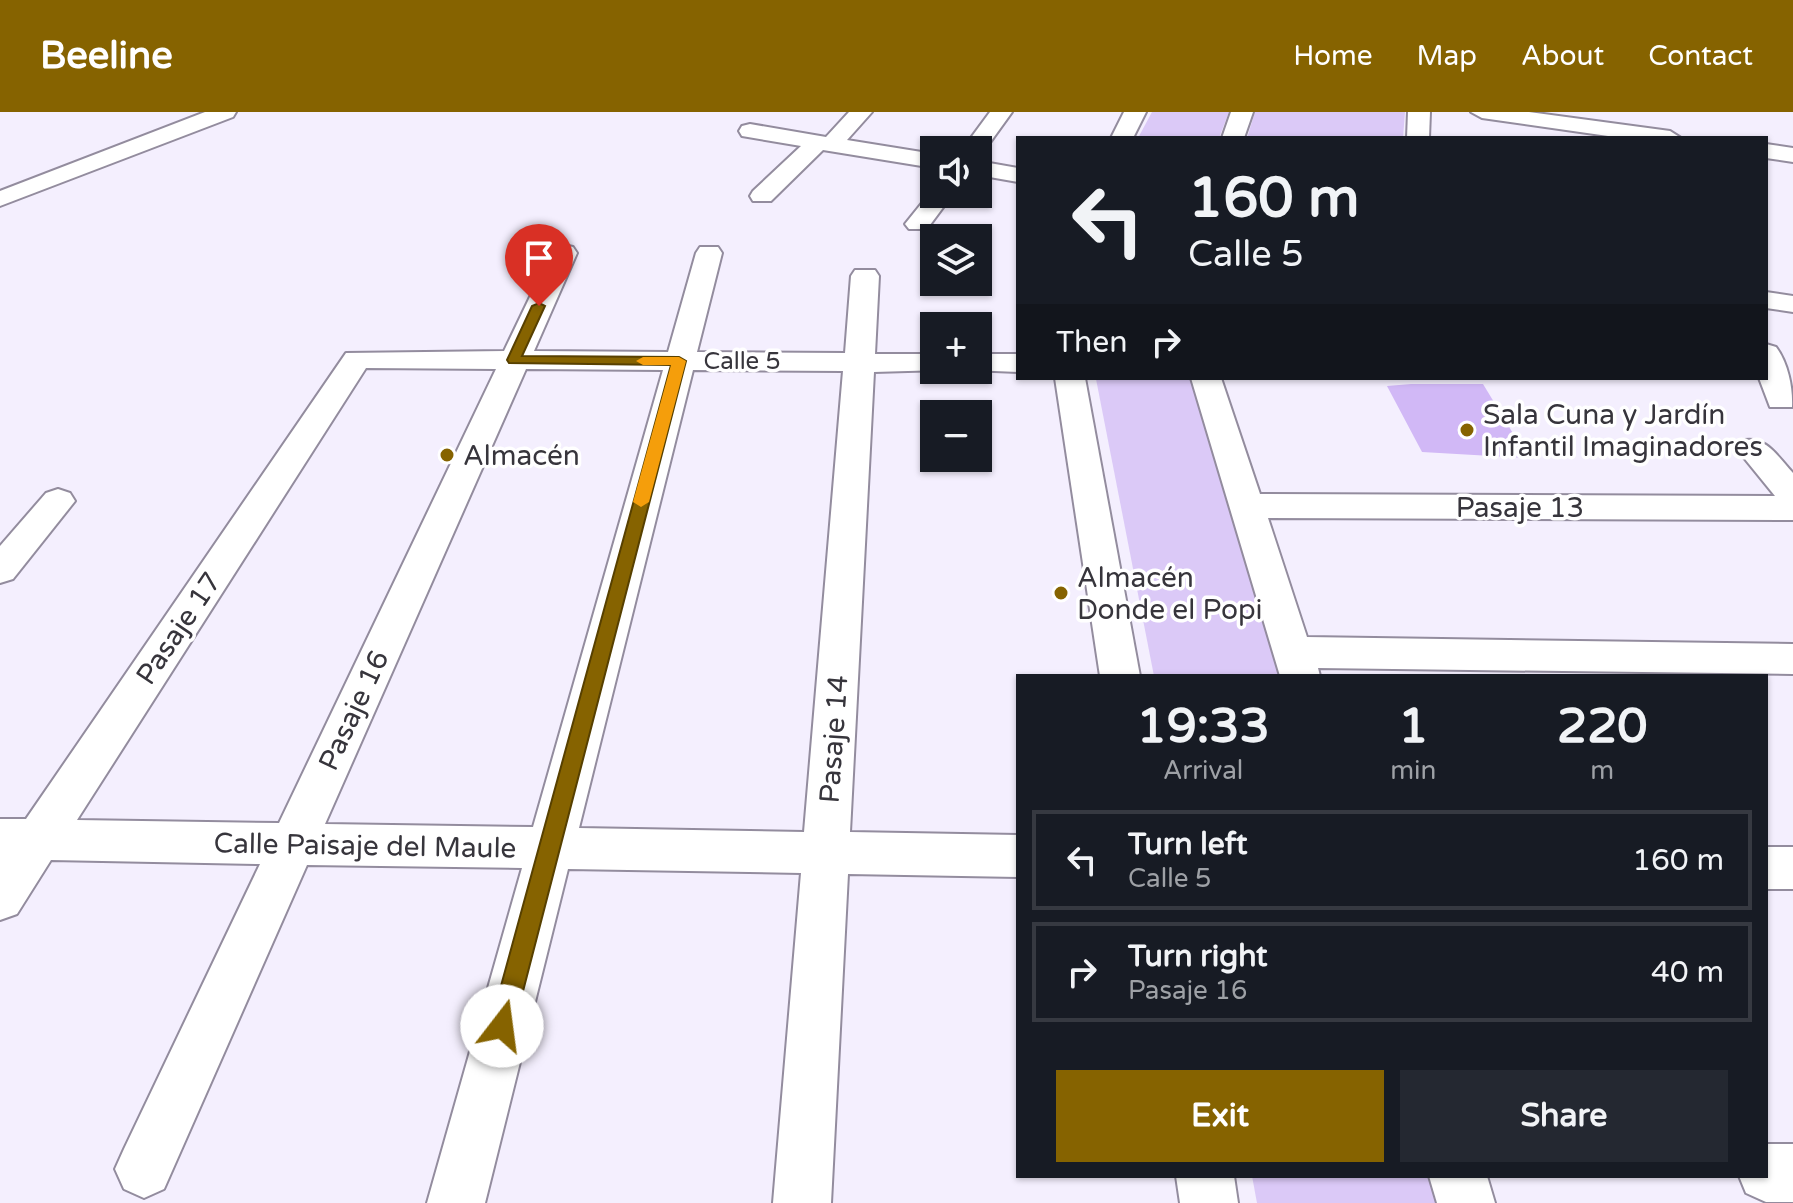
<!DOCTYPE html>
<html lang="en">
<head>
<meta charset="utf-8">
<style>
	:root { --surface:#171b24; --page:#242831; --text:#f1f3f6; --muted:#9ea1a6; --line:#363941; --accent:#866300 }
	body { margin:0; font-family:"Varela Round",sans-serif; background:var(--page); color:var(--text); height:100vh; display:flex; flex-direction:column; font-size:30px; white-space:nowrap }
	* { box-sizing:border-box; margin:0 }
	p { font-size:26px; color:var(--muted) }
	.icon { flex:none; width:44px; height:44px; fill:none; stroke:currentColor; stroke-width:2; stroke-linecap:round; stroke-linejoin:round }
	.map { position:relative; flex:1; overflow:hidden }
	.side { position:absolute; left:1016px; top:562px; width:752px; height:504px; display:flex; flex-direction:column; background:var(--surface); border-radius:0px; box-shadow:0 2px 6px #0004 }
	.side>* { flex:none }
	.top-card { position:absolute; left:1016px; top:24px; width:752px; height:244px; border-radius:0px; box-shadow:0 2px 6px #0004; background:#171b24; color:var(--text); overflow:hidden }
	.fabs { position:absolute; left:920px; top:24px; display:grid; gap:16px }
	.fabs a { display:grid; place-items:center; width:72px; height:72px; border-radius:0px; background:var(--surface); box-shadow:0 2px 6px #0004; font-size:40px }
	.pin { position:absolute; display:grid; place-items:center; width:68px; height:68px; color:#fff; margin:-82px -34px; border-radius:50% 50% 50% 0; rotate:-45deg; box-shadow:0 0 8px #0007 }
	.pin .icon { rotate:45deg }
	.me { position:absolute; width:88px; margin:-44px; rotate:15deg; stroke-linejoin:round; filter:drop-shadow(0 0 6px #0008) }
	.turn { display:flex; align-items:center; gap:28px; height:168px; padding:0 40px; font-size:36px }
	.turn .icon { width:104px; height:104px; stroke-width:2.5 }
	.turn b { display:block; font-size:56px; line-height:68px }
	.then { display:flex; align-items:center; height:76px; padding:0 40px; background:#0003; gap:16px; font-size:30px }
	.eta { display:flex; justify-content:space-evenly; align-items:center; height:136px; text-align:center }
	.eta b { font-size:48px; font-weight:800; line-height:56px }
	.cta { display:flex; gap:16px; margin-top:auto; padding:16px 40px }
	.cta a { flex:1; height:92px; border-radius:0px; background:var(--accent); color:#fff; font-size:32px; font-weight:800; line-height:92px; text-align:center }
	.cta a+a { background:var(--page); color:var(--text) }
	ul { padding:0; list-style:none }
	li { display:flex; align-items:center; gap:24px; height:100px; margin:0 16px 12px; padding:0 24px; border:4px solid var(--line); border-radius:0px }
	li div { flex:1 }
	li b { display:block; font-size:30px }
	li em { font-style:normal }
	header { display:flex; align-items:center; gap:48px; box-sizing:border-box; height:112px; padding:0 40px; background:var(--accent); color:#fff }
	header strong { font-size:38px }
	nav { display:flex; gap:44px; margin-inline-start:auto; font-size:28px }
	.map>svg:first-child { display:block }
</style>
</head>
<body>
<header>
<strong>Beeline</strong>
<nav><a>Home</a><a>Map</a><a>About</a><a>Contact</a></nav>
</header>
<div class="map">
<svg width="1793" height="1091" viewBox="0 0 1793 1091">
	<rect width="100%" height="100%" fill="#f4effe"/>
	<!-- green -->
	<g fill="#dbc9f7">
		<polygon points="1152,0 1229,0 1219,26 1138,26"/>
		<polygon points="1255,0 1405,0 1403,26 1247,26"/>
		<polygon points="1096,267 1192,268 1281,564 1154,564"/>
		<polygon points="1252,1064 1432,1064 1440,1091 1257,1091"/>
	</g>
	<!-- building -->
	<polygon fill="#d1b8f6" points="1411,272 1483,272 1528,346 1422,340 1387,274"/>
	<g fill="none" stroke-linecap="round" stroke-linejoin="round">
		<defs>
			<g id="street">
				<polygon points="205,0 236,0 233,5 0,94 0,79"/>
				<polygon points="849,0 872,0 847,28 934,42 934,56 823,38 771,89 753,89 750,84 753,79 801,34 742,24 739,19 742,14 750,12 826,25"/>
				<polygon points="990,0 1012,0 981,43 978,44 978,38 962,38"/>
				<polygon points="1124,0 1146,0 1133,26 1111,26"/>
				<polygon points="1231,0 1253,0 1244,26 1222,26"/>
				<polygon points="1408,0 1430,0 1429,26 1407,26"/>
				<polygon points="1471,0 1529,0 1670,19 1681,26 1622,26 1482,6"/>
				<polygon points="1766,32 1793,36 1793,50 1766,46"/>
				<polygon points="978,49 1018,56 1018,70 978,63"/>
				<polygon points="934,76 934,82 953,82 927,117 909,117 905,112"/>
				<path d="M564 133 573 135 577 141 534 239 668 240 696 141 700 135H718L722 141 697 240 845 241 851 164 855 158H875L879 164 875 242H934V258H942L874 260 850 720 1018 723V765L848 762 831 1091H773L801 761 568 757 485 1091H427L522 756 307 753 164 1077 144 1086 124 1077 115 1057 124 1037 260 752 51 748 17 802 0 808V707H26L346 241 504 239 551 141 555 135ZM366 256 496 257 279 711 77 708ZM526 257 663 258 533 715 325 712ZM693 258 843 259 804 720 579 716Z"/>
				<polygon points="1766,180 1793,184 1793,200 1766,196"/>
				<path d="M1766 232 1776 235C1788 251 1793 276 1792 295H1770L1759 266H1766Z"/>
				<polygon points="978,242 1018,242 1018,260 970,258 978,258"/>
				<polygon points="1055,266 1085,266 1140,564 1100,564"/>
				<path d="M1191 266H1221L1260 382 1775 384 1736 336 1740 329C1766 322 1777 344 1793 361V408L1268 406 1307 525 1793 532V562L1318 556 1320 564H1280Z"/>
				<polygon points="58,377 70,381 75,389 13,467 0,471 0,434 46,381"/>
				<rect x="1766" y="735" width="27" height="42"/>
				<polygon points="1766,1032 1793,1032 1793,1090 1766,1090 1746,1081 1739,1064 1766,1064"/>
				<polygon points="1176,1064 1234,1064 1238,1091 1180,1091"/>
				<polygon points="1429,1064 1487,1064 1495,1091 1437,1091"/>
			</g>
		</defs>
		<!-- street casing -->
		<use href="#street" stroke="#938c9e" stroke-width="4"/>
		<!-- street -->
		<use href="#street" fill="#fff" fill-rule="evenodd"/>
	</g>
	<!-- route -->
	<polygon fill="#866300" stroke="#574000" stroke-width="2" points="539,191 545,194 522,244 679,245 686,249 514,914 511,922 502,926 494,922 490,914 671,253 509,251 507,248 532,194"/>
	<!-- slow -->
	<polygon fill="#f59e0b" points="679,245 686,249 649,390 641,395 633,390 671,253 643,253 636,249 643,245"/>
	<!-- markers -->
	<g fill="#866300" stroke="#fff" stroke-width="3">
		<circle cx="1467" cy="318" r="8"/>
		<circle cx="447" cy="343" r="8"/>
		<circle cx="1061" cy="481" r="8"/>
	</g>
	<g text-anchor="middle" stroke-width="7" stroke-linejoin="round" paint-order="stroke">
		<!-- far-street labels -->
		<g font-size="24" fill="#37353c" stroke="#fff">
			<text x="742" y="257">Calle 5</text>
		</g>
		<!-- poi labels -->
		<g font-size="28" fill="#37353c" stroke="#fff" text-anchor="start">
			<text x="1483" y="312">Sala Cuna y Jardín<tspan x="1483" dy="32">Infantil Imaginadores</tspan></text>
			<text x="463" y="353">Almacén</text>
			<text x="1077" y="475">Almacén<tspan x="1077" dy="32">Donde el Popi</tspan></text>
		</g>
		<!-- street labels -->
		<g font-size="28" fill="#37353c" stroke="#fff">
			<text x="1520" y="405">Pasaje 13</text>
			<text transform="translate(178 516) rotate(-56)" y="10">Pasaje 17</text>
			<text transform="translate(353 598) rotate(-65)" y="10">Pasaje 16</text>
			<text transform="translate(833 627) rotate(-86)" y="10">Pasaje 14</text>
			<text transform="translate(365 733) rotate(1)" y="10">Calle Paisaje del Maule</text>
		</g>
	</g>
</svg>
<div class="fabs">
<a><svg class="icon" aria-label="sound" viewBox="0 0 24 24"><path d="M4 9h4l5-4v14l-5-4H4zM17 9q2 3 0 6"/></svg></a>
<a><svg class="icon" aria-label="layers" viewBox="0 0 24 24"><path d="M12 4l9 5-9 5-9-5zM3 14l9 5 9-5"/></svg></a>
<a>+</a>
<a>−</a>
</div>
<div class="pin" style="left:539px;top:194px;background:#d93025"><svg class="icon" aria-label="arrive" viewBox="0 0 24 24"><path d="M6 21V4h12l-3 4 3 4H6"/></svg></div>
<svg class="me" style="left:502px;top:914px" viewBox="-20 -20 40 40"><circle r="19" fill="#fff"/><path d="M0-13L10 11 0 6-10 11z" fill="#866300"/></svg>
<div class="top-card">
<div class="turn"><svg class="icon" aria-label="left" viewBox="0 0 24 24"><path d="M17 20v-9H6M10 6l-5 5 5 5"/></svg><div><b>160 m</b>Calle 5</div></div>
<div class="then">Then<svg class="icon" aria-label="right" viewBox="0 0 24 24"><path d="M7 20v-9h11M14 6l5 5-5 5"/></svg></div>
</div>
<section class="side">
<div class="eta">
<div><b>19:33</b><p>Arrival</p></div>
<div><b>1</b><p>min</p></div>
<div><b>220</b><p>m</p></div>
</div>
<ul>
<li><svg class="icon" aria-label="left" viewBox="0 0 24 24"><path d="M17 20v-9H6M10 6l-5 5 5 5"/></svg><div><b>Turn left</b><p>Calle 5</p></div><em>160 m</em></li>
<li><svg class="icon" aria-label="right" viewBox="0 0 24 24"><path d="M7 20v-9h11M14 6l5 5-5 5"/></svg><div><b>Turn right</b><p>Pasaje 16</p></div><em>40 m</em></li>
</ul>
<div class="cta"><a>Exit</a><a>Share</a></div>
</section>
</div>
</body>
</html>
